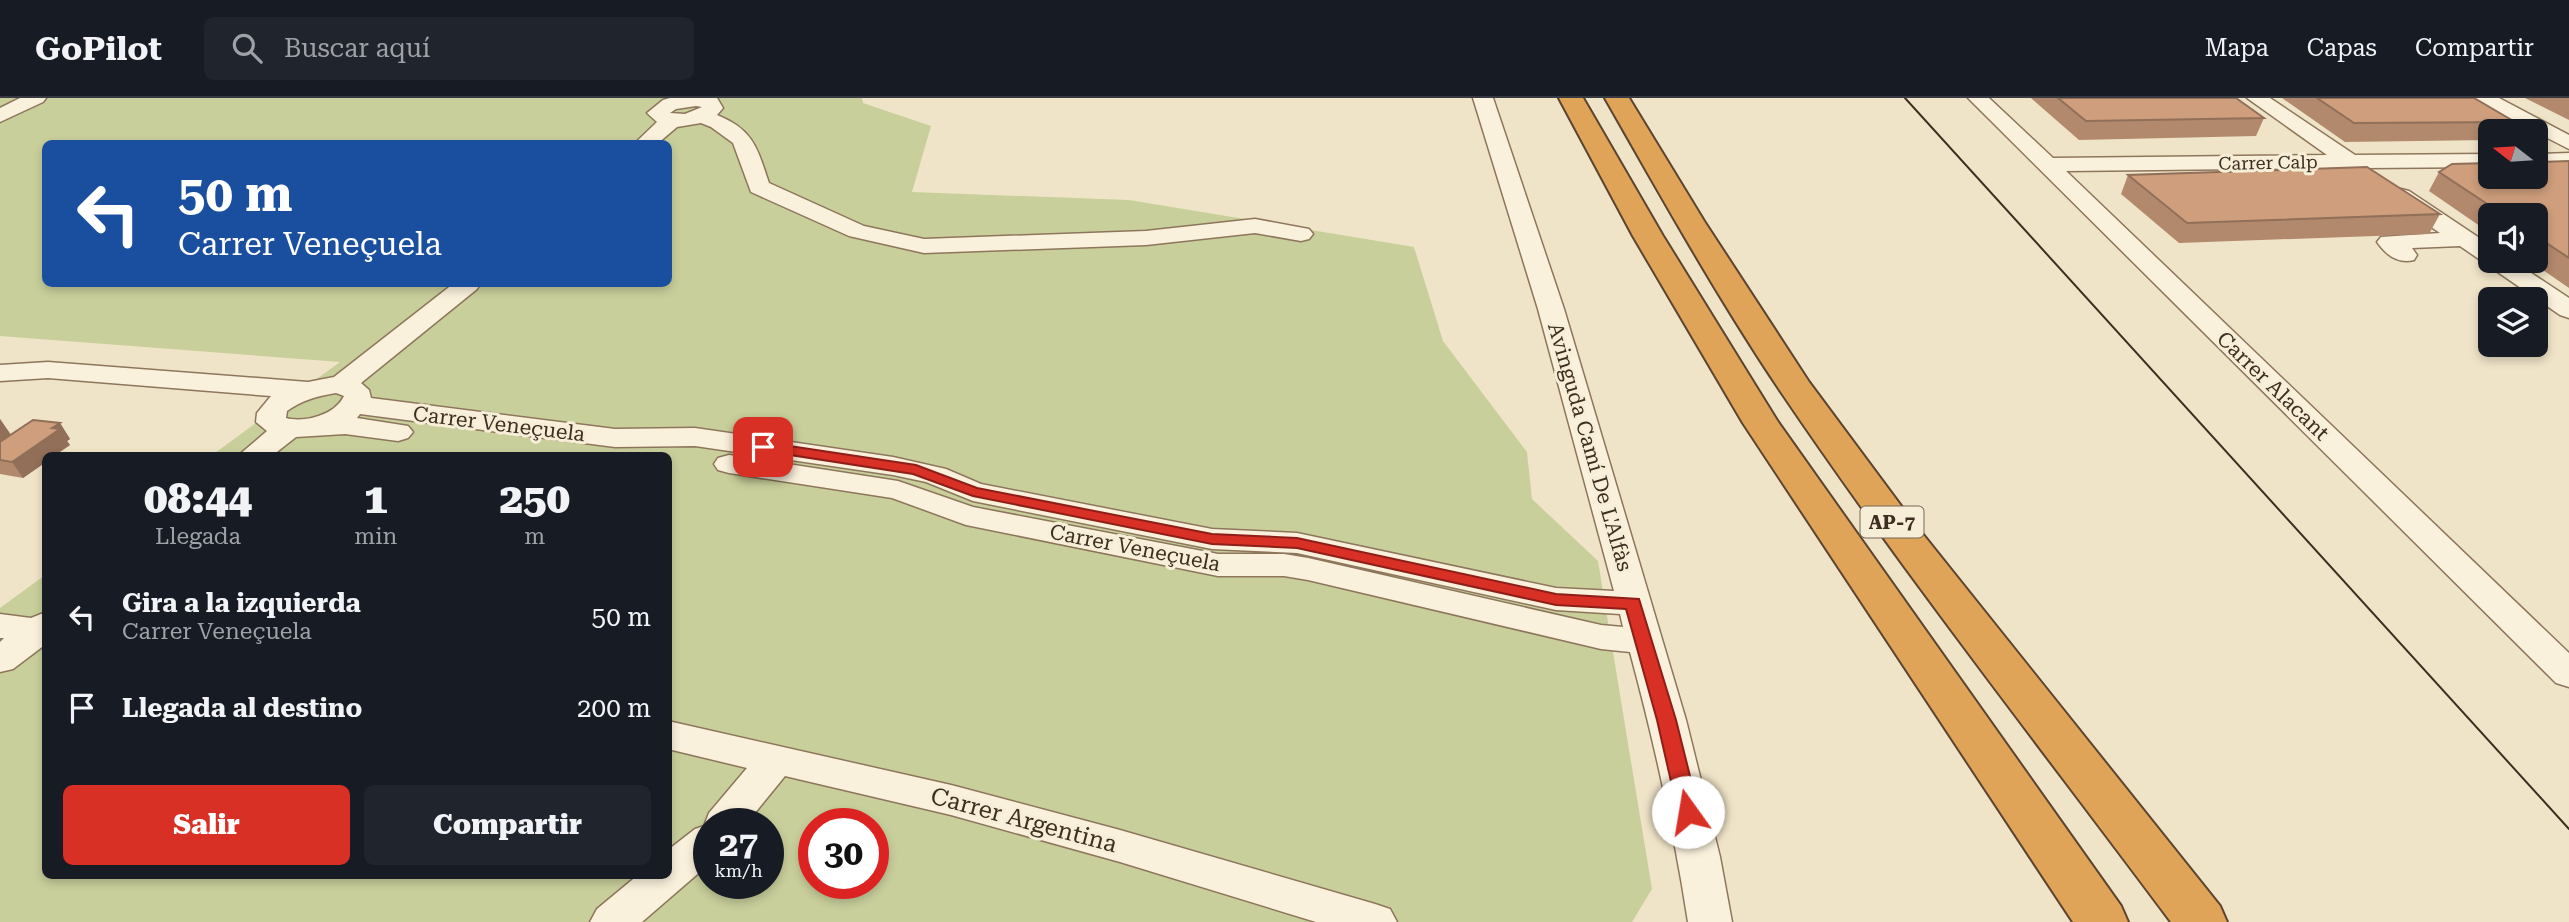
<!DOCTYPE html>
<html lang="es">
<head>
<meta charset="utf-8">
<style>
	:root { --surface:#171b24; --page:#20242c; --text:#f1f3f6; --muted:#9ea1a6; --line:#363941; --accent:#d93025 }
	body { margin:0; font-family:"Roboto Serif",serif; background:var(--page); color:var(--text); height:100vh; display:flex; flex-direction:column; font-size:26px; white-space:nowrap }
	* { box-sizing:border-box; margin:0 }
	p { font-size:23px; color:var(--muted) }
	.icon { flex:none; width:38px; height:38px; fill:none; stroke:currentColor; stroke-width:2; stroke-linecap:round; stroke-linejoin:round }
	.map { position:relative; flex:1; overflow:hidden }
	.side { position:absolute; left:42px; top:354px; width:630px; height:427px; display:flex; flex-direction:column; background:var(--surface); border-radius:10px; box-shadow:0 4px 10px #0003 }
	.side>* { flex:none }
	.top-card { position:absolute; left:42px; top:42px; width:630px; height:147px; border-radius:10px; box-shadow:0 4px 10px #0003; background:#1a4fa0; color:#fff; overflow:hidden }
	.needle { width:46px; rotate:287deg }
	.buttons { position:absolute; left:2478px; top:21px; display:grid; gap:14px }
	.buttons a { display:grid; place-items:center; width:70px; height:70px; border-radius:10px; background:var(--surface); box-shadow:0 4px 10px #0003; font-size:35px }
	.speed { position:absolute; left:693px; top:710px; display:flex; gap:14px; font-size:35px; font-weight:700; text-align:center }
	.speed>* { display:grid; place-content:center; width:91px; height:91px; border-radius:50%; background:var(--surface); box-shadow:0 4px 10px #0003; line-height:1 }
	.speed small { font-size:18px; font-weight:400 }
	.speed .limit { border:10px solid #d22; background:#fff; color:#111 }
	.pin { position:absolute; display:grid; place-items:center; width:60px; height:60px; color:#fff; margin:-30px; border-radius:14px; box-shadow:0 4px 10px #0006 }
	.me { position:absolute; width:77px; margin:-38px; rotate:347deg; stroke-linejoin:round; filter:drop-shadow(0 0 5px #0008) }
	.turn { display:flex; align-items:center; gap:24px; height:147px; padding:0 21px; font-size:32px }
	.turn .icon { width:91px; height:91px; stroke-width:2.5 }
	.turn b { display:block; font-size:49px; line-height:60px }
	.eta { display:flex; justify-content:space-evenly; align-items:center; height:119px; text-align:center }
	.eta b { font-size:42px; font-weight:800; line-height:49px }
	.button { display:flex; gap:14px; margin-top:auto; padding:14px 21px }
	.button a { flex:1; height:80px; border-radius:10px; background:var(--accent); color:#fff; font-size:28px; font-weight:800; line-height:80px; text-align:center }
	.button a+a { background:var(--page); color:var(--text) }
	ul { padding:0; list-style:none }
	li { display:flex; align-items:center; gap:21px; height:91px; padding:0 21px }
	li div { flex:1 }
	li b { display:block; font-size:26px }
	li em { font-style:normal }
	header { display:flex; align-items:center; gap:42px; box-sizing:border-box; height:98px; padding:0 35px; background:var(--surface); border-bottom:2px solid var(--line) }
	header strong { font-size:33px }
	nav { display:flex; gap:38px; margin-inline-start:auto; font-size:24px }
	.search { width:490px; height:63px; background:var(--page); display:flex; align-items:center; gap:18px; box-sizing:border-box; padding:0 24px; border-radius:10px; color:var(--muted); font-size:26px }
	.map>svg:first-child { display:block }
</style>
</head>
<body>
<header>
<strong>GoPilot</strong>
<div class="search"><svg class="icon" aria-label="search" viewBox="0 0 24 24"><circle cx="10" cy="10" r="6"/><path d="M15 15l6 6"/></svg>Buscar aquí</div>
<nav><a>Mapa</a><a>Capas</a><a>Compartir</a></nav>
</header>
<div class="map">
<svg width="2569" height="824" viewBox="0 0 2569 824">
	<rect width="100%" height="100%" fill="#f0e4c8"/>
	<!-- green -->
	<path fill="#c9cf9b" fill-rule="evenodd" d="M0 0H862L863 5 931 28 912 94 1129 102 1414 149 1443 243 1527 354 1532 401 1598 463 1652 791 1632 824H0V510L45 477 46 777H668V357H212L340 264 0 238ZM46 46H668V186H46ZM709 726H768V786H709ZM814 726H873V786H814Z"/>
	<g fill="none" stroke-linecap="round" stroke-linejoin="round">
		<defs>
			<g id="minor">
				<polygon points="20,0 46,0 43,4 0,24 0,10"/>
				<path d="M670 0H717L723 10 717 17C754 32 757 50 769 85L864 128 924 141 1146 133 1255 121 1309 131 1313 136 1309 141 1301 143 1255 135 1146 147 924 155 849 138 751 94 733 45 711 29 701 25 677 29 657 46H634L657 24 647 15 663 2ZM696 8 702 9 685 16 670 15 676 11Z"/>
				<path d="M1473 0H1493L1564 211 1686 622 1720 759 1732 824H1688C1674 733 1654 643 1630 554L1601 551 1308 482 1284 478H1218L966 427 892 400 729 375 718 372 714 366 718 360 729 357 898 383 973 409 1218 456H1284L1308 460 1601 527 1623 529 1620 516 1556 512 1297 455 1212 451 973 403 926 384 893 377 695 348 615 349 360 316 357 320 408 328 413 334 408 340 398 343 345 336 296 339 273 357H239L267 333 256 324 257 315 271 298 48 280 0 283V267L48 264 308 284 334 279 453 186H480L477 191 361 285 369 292 371 300 615 331 695 330 893 359 946 371 981 386 1212 431 1297 435 1556 490 1614 493 1538 211ZM336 295 344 298C335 317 305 325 286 320L287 313C302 302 318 298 336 295Z"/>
				<polygon points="1968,0 1989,0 2053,60 2327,57 2247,0 2270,0 2355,57 2490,56 2490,69 2364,70 2355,74 2345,70 2066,73 2569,555 2569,589 2556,585"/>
				<polygon points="2474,0 2499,0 2569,37 2569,51 2477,4"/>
				<polygon points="2569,55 2569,67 2536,68 2536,56"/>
				<path d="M2401 91 2409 93 2490 147V163H2513L2569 200V220L2560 217 2460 148 2412 150 2417 157 2414 162C2398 166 2386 157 2377 144L2381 139 2440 135 2393 103 2390 98 2393 93Z"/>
				<polygon points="46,514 46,546 13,571 0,574 0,544 4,540 0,540 0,516 31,520"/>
				<polygon points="668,623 951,687 1120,732 1375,806 1390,811 1397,824 1316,824 1120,764 951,717 785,678 746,726 709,726 709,766 642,824 590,824 597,811 638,777 668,777 668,752 695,731 704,728 709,715 747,670 668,651"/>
			</g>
			<g id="highway">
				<polygon points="1559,0 1583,0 1663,138 1778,324 2121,808 2128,824 2073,824 1743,325 1633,138"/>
				<path d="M1605 0H1629L1704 123 1809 284 1913 424 2220 808 2227 824H2171C2039 647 1902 473 1779 291 1716 197 1661 98 1605 0Z"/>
			</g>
		</defs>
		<!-- minor casing -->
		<use href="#minor" stroke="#8d765c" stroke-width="3"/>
		<!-- highway casing -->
		<use href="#highway" stroke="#5b4430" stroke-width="4"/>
		<!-- minor -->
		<use href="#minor" fill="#faf1dc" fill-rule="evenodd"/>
		<!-- highway -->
		<use href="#highway" fill="#e0a458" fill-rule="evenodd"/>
		<!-- tram -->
		<polyline stroke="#3d2e20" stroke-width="2" points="1905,0 2569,731"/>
	</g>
	<!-- wall -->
	<g fill="#b2896c">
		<polygon points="2031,0 2236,0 2264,20 2256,38 2079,42"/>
		<polygon points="2282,0 2474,0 2515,24 2510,33 2490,33 2490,42 2345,44"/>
		<polygon points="2525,0 2569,0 2569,22"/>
		<polygon points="2569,63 2569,190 2530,163 2536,163 2536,117 2490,117 2490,135 2429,93 2439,74"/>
		<polygon points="2128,77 2440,116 2429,136 2179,145 2121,96"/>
		<polygon points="0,321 11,337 60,325 70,341 67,343 70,347 23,380 0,376"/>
	</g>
	<!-- shaded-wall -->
	<g fill="#916f58">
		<polygon points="0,321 11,337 0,351"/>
		<polygon points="60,325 70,341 67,343 70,347 55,357 46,357 46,364 23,380 12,364 52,330"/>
	</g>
	<!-- building -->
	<g fill="#cf9f7d" stroke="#916f58" stroke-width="2">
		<polygon points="2058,0 2236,0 2264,20 2086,23"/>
		<polygon points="2317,0 2474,0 2515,24 2354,25"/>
		<polygon points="2569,63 2569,160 2536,138 2536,117 2504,117 2439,74 2452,66 2490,65 2490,79 2536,79 2536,64"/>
		<polygon points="2367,69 2440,116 2187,125 2128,77"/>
		<polygon points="33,322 60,325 52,330 60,331 12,364 0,362 0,344"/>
	</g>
	<!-- route -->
	<polygon fill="#d93025" stroke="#8d1f18" stroke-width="2" points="763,344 916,367 977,390 1212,436 1297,440 1556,496 1639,501 1676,622 1699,714 1696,719 1688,722 1681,719 1678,714 1657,622 1626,511 1556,507 1297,450 1212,446 973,398 913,376 758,352 756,349"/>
	<g text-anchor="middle" stroke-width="6" stroke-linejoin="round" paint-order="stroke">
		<!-- far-street labels -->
		<g font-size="18" fill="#3d2e20" stroke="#f7eed8">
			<text transform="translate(2268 65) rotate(-1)" y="6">Carrer Calp</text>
		</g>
		<!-- shield labels -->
		<rect fill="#f7eed8" stroke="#756857" stroke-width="2" x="1860.5" y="408.5" width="63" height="31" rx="5"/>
		<g font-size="19" font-weight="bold" fill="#3d2e20">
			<text x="1892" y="431">AP-7</text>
		</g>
		<!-- street labels -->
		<g font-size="21" fill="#3d2e20" stroke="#f7eed8">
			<text transform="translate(2273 288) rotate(44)" y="7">Carrer Alacant</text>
			<text transform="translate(499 326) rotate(7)" y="7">Carrer Veneçuela</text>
			<text transform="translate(1590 349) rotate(74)" y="7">Avinguda Camí De L'Alfàs</text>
			<text transform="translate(1135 450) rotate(11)" y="7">Carrer Veneçuela</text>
		</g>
		<!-- near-street labels -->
		<g font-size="24" fill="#3d2e20" stroke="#f7eed8">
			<text transform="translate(1024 722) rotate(15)" y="8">Carrer Argentina</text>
		</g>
	</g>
</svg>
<div class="buttons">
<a><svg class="needle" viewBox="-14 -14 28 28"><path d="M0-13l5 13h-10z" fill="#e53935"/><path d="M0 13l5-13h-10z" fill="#9ea1a6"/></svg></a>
<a><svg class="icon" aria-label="sound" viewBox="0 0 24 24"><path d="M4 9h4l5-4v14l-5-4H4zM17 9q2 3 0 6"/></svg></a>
<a><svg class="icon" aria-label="layers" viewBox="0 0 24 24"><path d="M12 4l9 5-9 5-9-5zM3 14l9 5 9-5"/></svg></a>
</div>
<div class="speed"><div>27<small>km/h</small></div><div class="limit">30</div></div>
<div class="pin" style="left:763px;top:349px;background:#d93025"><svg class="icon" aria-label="arrive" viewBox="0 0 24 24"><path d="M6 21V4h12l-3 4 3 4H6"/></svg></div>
<svg class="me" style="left:1688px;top:714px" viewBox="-20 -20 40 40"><circle r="19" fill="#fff"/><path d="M0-13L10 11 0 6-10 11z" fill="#d93025"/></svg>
<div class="top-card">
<div class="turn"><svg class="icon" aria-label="left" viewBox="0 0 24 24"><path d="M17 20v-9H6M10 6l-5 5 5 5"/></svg><div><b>50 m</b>Carrer Veneçuela</div></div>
</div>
<section class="side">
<div class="eta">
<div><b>08:44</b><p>Llegada</p></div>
<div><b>1</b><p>min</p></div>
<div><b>250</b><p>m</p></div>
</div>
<ul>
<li><svg class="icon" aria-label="left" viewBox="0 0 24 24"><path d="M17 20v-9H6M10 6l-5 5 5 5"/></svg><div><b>Gira a la izquierda</b><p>Carrer Veneçuela</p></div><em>50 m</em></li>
<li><svg class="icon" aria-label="arrive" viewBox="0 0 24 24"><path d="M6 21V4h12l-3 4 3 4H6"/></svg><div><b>Llegada al destino</b></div><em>200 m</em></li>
</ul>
<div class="button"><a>Salir</a><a>Compartir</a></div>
</section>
</div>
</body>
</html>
